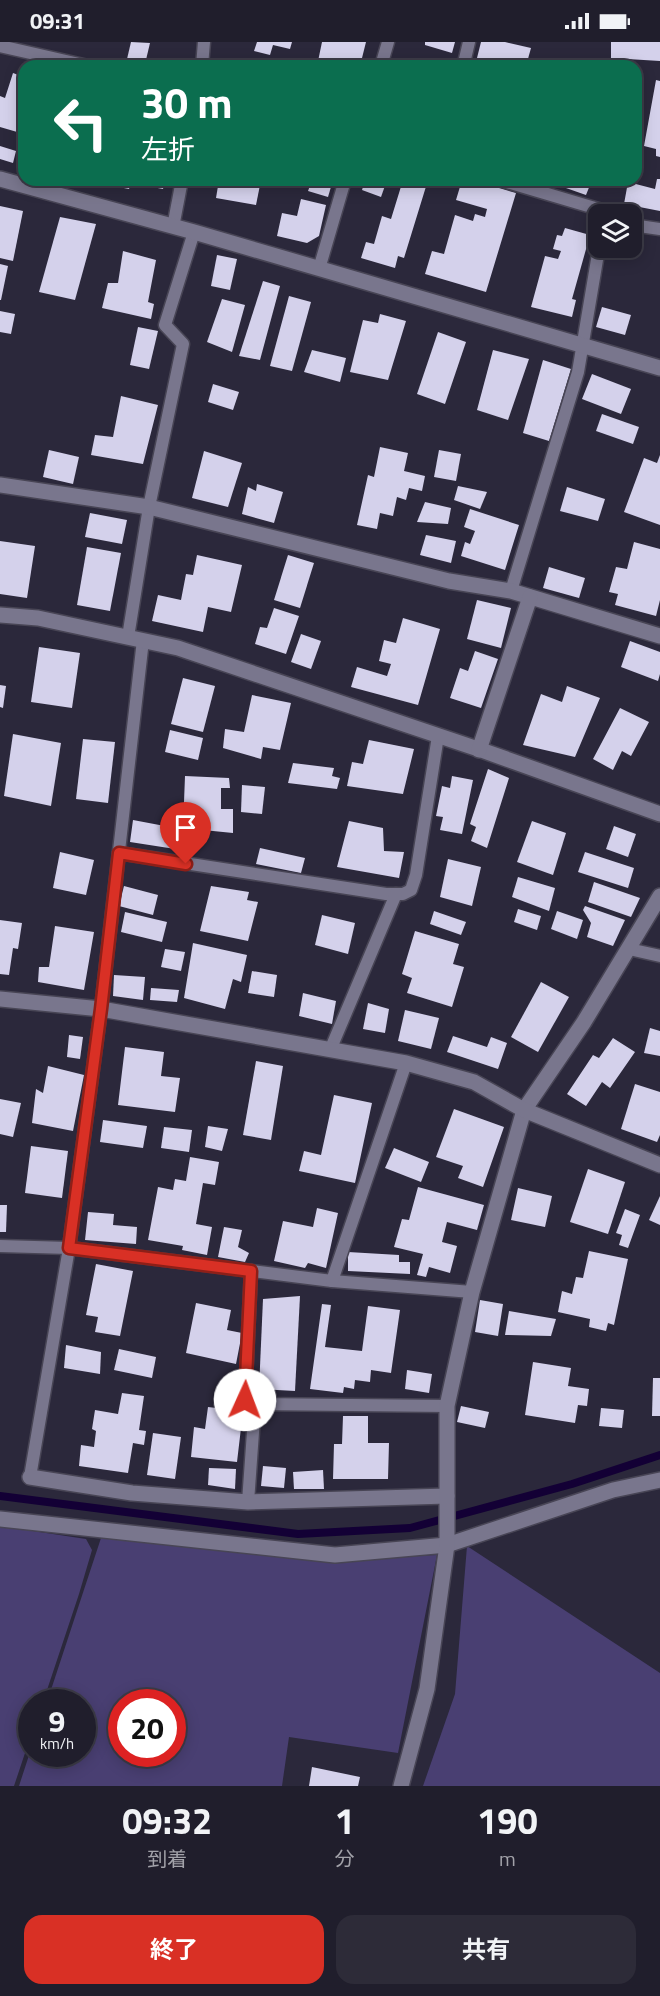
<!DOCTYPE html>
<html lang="ja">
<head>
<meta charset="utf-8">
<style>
	:root { --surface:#201e2c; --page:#2d2b38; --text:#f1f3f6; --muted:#a2a2a9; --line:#3d3c48; --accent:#d93025 }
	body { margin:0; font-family:"Titillium Web","Noto Sans JP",sans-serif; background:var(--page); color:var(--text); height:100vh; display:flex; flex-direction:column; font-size:22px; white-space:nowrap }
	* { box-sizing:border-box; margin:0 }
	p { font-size:20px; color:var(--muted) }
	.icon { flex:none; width:33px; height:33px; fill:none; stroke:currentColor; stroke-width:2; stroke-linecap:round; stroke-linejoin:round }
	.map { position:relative; height:1744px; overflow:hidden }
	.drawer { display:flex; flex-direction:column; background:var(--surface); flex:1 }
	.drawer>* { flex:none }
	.top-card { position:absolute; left:18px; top:18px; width:624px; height:126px; border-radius:18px; box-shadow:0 3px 15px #0003,0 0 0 2px var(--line); background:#0b6e4f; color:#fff; overflow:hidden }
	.controls { position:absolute; left:588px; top:162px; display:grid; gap:12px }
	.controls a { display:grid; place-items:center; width:54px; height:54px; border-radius:12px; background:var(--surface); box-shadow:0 3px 15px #0003,0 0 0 2px var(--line); font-size:30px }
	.speed { position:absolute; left:18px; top:1647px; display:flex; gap:12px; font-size:30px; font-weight:700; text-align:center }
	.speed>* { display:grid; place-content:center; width:78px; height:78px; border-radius:50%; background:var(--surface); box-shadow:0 3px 15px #0003,0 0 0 2px var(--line); line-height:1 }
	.speed small { font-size:15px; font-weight:400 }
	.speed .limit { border:9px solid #d22; background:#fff; color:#111 }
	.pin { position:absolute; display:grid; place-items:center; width:51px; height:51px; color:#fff; margin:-62px -26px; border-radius:50% 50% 50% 0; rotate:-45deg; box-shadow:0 0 6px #0007 }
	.pin .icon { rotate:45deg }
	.me { position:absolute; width:66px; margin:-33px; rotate:2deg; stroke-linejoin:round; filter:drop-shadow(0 0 4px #0008) }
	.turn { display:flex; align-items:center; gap:21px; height:126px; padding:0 24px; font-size:27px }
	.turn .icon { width:78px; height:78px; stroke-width:2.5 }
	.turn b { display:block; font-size:42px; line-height:51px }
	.eta { display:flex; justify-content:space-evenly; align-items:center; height:102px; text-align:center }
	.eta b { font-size:36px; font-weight:700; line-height:42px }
	.button { display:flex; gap:12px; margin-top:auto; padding:12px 24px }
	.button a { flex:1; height:69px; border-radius:18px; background:var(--accent); color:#fff; font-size:24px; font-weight:700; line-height:69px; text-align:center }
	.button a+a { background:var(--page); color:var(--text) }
	.status { display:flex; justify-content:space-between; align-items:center; height:42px; padding:0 30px; background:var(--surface); direction:ltr }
	.status svg { height:16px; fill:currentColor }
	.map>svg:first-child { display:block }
</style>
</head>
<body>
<div class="status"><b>09:31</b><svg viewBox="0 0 49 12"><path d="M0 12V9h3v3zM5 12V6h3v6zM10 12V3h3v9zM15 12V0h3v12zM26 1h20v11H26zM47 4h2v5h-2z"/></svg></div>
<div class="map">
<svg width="660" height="1744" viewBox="0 0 660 1744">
	<rect width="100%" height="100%" fill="#2b283b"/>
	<!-- green -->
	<g fill="#493f72" fill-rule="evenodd">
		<polygon points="0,1486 13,1486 86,1497 92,1508 79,1552 43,1660 32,1660 31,1693 14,1744 0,1744"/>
		<path d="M101 1496 316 1517 437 1513 398 1711 289 1695 282 1744H19L31 1707 32 1712H82V1660H47ZM122 1660H172V1712H122Z"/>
		<polygon points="467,1504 660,1631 660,1744 423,1744 455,1652"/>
	</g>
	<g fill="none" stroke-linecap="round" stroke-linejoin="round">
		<!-- stream -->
		<polyline stroke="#130035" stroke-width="8" points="0,1454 298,1492 410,1486 572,1442 660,1413"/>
	</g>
	<!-- building -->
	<g fill="#d4d1eb">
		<polygon points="131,0 150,1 145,22 127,17"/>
		<polygon points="257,0 292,0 290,7 273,3 270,13 254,9"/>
		<polygon points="322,0 366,0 360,24 317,24"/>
		<polygon points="425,0 455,0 452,11 425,3"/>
		<polygon points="481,0 505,0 531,6 526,24 492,24 476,20"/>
		<polygon points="611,0 660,0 660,19 611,16"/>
		<polygon points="253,17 276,23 276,24 251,24"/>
		<polygon points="13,31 24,35 24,92 0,85 0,54 5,56"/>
		<polygon points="656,38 660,39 660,115 656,114 656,107 644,104"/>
		<polygon points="0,104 16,109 13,121 0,117"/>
		<polygon points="657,137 660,137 660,169 624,162 628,140 655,147"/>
		<polygon points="93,138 165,138 163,147 131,141 129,147 93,140"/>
		<polygon points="219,138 261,138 256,163 216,156"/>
		<polygon points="312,138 333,138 328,155 308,149"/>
		<polygon points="365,138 387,138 381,155 362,148"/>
		<polygon points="403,138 428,138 404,216 398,214 395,226 361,216 366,200 374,202 382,174 391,177"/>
		<polygon points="462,138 472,138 516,151 486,250 425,232 432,209 444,212 455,173 473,179 475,172 485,175 487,167 456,158"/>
		<polygon points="543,138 592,138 586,153"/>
		<polygon points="301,157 326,163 319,194 307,201 277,194 282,171 297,174"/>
		<polygon points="0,164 23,169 13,219 0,216"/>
		<polygon points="60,175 96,182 75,258 39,250"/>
		<polygon points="565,186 590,193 572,257 576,258 572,275 531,265 545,214 558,217 561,209 553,207 557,193 562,194"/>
		<polygon points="123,209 156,218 148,260 154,262 151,277 102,266 108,241 118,241"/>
		<polygon points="217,213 237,217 230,248 211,244"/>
		<polygon points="0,222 8,224 1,258 0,258"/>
		<polygon points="263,239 280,244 260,318 239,314"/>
		<polygon points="289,254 311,260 292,329 270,324"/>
		<polygon points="222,257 245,263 232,310 207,300"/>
		<polygon points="602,265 631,273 625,293 596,285"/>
		<polygon points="0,269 15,272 11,292 0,290"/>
		<polygon points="380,272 406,279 388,338 350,330 363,278 378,281"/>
		<polygon points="138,285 158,289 149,327 130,323"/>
		<polygon points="438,290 466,300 445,362 417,352"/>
		<polygon points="312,308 346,316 340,340 304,330"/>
		<polygon points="493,308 529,317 508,378 477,368"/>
		<polygon points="543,318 571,327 549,399 523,391"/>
		<polygon points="592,332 631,347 621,372 582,357"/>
		<polygon points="213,342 239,350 233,368 208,360"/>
		<polygon points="121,354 158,363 143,422 91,413 95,393 113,395"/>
		<polygon points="602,372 639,385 633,402 596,389"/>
		<polygon points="380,405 408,411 404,429 425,434 422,449 409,446 406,458 397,455 393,474 380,471 377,487 357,483 368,433 374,435"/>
		<polygon points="49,408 79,415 73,442 43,435"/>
		<polygon points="439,408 461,412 456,439 434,435"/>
		<polygon points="204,409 242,421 228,465 192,456"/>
		<polygon points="660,413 660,483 624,470 644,416 657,421"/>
		<polygon points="257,442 283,450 274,481 242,472 248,445 256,449"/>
		<polygon points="458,444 487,450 480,467 454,458"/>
		<polygon points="567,445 605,457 598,479 560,469"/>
		<polygon points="425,460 451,466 448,482 417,480"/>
		<polygon points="470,467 519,483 505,528 461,514 465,500 470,502 475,489 464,485"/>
		<polygon points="90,471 127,478 122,502 85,495"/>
		<polygon points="426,493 456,499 451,521 420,513"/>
		<polygon points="0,499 35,504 27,556 0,552"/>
		<polygon points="634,500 660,507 660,558 656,574 615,563 618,552 609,550 616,525 627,527"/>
		<polygon points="87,505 121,511 110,569 77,563"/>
		<polygon points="197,513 242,523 231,570 208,565 203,590 152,579 158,553 181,558 186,532 193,533"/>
		<polygon points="288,513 314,521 300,566 274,558"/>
		<polygon points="549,525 585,536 579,556 543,546"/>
		<polygon points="477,558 511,566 501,606 467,597"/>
		<polygon points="274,566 299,574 286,612 255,602 260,585 267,586"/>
		<polygon points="403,576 440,587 418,663 351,645 357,625 387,634 391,622 379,619 384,598 396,601"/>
		<polygon points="301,592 321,599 311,627 291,620"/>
		<polygon points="630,599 660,610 660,632 658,639 621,625"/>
		<polygon points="39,605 80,611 72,666 31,660"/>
		<polygon points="475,609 498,617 481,666 450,656 460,626 468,629"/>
		<polygon points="183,636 215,644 203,690 171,682"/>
		<polygon points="0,643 6,644 3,666 0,665"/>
		<polygon points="567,644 600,656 575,715 523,703 541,652 562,660"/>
		<polygon points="252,653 291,661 280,708 263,705 261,717 223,706 225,687 244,690"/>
		<polygon points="620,666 649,680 631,714 622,709 613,728 593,717"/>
		<polygon points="170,688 203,696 198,718 165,710"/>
		<polygon points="13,692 61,701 51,764 4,754"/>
		<polygon points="83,697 115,700 108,761 76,757"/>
		<polygon points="369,698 414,707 403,752 347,744 352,720 363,722"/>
		<polygon points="293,721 334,726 332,734 340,736 337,747 288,741"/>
		<polygon points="488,727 509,736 487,806 471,799 476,785 470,782"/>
		<polygon points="185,734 229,736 230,746 221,746 221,767 233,767 233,791 183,786"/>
		<polygon points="452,734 473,738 462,792 440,788 443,775 436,774 442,744 450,746"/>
		<polygon points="242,743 265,745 262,772 241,770"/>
		<polygon points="133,778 170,785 169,792 190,795 188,809 130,800"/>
		<polygon points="349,779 383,786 384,809 404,810 399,836 337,825"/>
		<polygon points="532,779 566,791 553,833 517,820"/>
		<polygon points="614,784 636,792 628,815 606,807"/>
		<polygon points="260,806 305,816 301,831 256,822"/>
		<polygon points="60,810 94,818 86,853 53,846"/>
		<polygon points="585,810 634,826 628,846 578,830"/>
		<polygon points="448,817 481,825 472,864 440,855"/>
		<polygon points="518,835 555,846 549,869 512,855"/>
		<polygon points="594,840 640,856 631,875 588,860"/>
		<polygon points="124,844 158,853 153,873 119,864"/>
		<polygon points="211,844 249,850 247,858 258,860 248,899 200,889"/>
		<polygon points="585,864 625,878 613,904 587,895 591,881 583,868"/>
		<polygon points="518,867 541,874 537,888 514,880"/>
		<polygon points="434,869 466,880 461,893 430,882"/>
		<polygon points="557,869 583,878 577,897 551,887"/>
		<polygon points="125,870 167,880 162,900 121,890"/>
		<polygon points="322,873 355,881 348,912 315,903"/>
		<polygon points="0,878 22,881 18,907 13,906 9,933 0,932"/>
		<polygon points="55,884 94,890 84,948 38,940 39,925 49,925"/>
		<polygon points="415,889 459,902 453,922 464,925 452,965 407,951 412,936 402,932"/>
		<polygon points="193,901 247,913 241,940 233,937 225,967 184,956"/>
		<polygon points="165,907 185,910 181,929 161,925"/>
		<polygon points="252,929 277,933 274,955 248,951"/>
		<polygon points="114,933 145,935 143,958 113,954"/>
		<polygon points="541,940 569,955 538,1010 511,995"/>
		<polygon points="151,946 179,948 177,960 150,958"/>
		<polygon points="303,951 336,959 332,982 299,974"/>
		<polygon points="368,961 389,967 385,991 363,987"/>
		<polygon points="405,968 439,976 431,1007 398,999"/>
		<polygon points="650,986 660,989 660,1014 644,1011"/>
		<polygon points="69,993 83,995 80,1017 67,1015"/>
		<polygon points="453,994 487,1005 491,995 507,1001 498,1027 447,1010"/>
		<polygon points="613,996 635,1010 610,1046 602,1040 586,1064 567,1052 593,1013 599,1016"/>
		<polygon points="125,1005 164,1010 161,1034 180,1036 175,1070 118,1063"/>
		<polygon points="256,1019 283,1024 271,1098 243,1093"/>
		<polygon points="48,1024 84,1033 73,1089 32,1081 36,1047 43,1051"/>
		<polygon points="635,1042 660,1050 660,1093 657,1100 621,1087"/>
		<polygon points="334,1053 372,1061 355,1141 299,1129 304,1109 321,1113"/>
		<polygon points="0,1057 21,1061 13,1095 0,1092"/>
		<polygon points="454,1067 504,1085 483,1145 458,1136 463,1124 436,1115"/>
		<polygon points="103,1078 147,1084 143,1106 100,1100"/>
		<polygon points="208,1084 228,1087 222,1109 205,1105"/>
		<polygon points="164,1085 192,1088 189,1110 161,1106"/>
		<polygon points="31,1104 68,1109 62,1156 25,1151"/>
		<polygon points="394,1106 429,1120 421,1140 385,1126"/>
		<polygon points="190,1115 219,1120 215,1143 203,1141 196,1182 212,1185 207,1213 182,1208 183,1204 148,1198 158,1145 173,1148 175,1137 186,1139"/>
		<polygon points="588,1127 625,1140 608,1192 570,1180"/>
		<polygon points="418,1145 484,1163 477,1188 447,1180 442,1200 457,1204 450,1231 429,1225 426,1235 417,1233 423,1212 394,1205 402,1177 409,1178"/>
		<polygon points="518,1146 552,1154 545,1185 511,1178"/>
		<polygon points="660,1154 660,1183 649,1178"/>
		<polygon points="0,1163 7,1163 6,1190 0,1190"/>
		<polygon points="317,1166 338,1171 326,1226 308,1221 305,1226 274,1219 283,1179 313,1185"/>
		<polygon points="625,1167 640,1173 628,1206 619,1203 622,1193 616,1191"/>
		<polygon points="88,1170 114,1172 113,1183 137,1185 136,1202 85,1198"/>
		<polygon points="224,1185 242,1188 238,1205 249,1211 245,1220 218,1215"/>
		<polygon points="589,1209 628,1217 614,1283 608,1281 606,1289 589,1285 590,1277 558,1270 562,1249 572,1252 576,1235 583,1236"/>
		<polygon points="348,1210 399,1213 399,1220 410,1220 410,1232 348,1229"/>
		<polygon points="96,1222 133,1229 120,1294 95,1290 98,1275 86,1273"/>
		<polygon points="300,1254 295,1349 259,1347 263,1257"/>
		<polygon points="480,1258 503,1262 498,1294 475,1290"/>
		<polygon points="196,1261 231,1268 227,1288 242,1291 236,1322 186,1311"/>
		<polygon points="322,1262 331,1263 325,1305 362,1309 368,1264 400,1268 391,1331 371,1328 370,1340 355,1338 354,1347 344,1345 343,1351 310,1347"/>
		<polygon points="509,1269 556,1277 551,1294 505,1293"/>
		<polygon points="66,1303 101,1310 100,1332 64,1326"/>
		<polygon points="119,1307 156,1315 152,1336 114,1328"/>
		<polygon points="533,1320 571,1326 568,1344 589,1347 587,1364 578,1363 575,1381 525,1373"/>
		<polygon points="407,1328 432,1332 429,1351 405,1347"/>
		<polygon points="653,1336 660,1336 660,1374 652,1374"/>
		<polygon points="122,1351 144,1354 139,1388 146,1389 144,1403 133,1401 128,1431 79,1424 81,1403 94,1405 96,1389 92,1387 95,1368 118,1372"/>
		<polygon points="461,1364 489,1370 485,1386 457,1380"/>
		<polygon points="208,1365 243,1369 237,1420 191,1415 194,1385 205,1387"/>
		<polygon points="601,1366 624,1368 622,1386 599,1384"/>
		<polygon points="343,1374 368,1374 368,1401 389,1401 388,1437 333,1437 334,1402 342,1402"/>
		<polygon points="153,1391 181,1395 175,1437 147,1433"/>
		<polygon points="263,1424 286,1426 284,1446 261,1444"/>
		<polygon points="209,1426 236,1427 235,1447 208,1443"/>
		<polygon points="323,1428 324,1447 294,1447 293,1430"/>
		<polygon points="312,1725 360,1735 358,1744 309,1744"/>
	</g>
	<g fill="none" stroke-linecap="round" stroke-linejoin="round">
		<defs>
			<g id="service">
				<polyline points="0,4 88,24"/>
				<polyline points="464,21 469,0"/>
				<polyline points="202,24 204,0"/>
				<polyline points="381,24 388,0"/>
				<polyline points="500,138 605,169 604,172"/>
				<polyline points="632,183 660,187"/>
				<polyline points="173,185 182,138"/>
				<polyline points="319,227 345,138"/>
				<polyline points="511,549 578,330 599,206"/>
				<polyline points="128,595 149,465 183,302 165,283 194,190"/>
				<polyline points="119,811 386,852 403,852 411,848 416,833 438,694"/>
				<polyline points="629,907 660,914"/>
				<polyline points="331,1006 396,852"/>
				<polyline points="0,1204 69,1206 332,1239 472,1250"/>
				<polyline points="251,1229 245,1358 255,1362"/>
				<polyline points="332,1239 406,1021"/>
				<polyline points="30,1435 69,1206 101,967 143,598"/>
				<polyline points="248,1460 255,1362 447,1364"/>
			</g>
			<g id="minor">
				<polyline points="0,137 194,190 660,326"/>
				<polyline points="0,443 149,465 449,539 511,549 660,594"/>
				<polyline points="0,573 38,576 178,606 484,709 660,772"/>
				<polyline points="479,708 530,555"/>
				<polyline points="30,1435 132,1451 248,1460 447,1454"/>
				<polyline points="0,1477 335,1513 447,1503 613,1448 660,1438"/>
				<polyline points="401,1744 427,1647 447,1503 447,1364 472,1250 524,1068 584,980 660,854"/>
			</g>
			<polyline id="tertiary" points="0,957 101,967 406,1021 474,1040 524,1068 660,1123"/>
		</defs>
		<!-- service casing -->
		<use href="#service" stroke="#484555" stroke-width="15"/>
		<!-- minor casing -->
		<use href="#minor" stroke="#484555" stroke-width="18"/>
		<!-- tertiary casing -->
		<use href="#tertiary" stroke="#484555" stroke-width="18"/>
		<!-- service -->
		<use href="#service" stroke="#79768d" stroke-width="12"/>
		<!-- minor -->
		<use href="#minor" stroke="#79768d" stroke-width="15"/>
		<!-- tertiary -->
		<use href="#tertiary" stroke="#79768d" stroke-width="15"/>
	</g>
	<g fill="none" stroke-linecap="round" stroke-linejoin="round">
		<defs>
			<polyline id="route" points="186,822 119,811 101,967 69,1206 251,1229 245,1358"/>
		</defs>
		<!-- route casing -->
		<use href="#route" stroke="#8d1f18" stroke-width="15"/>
		<!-- route -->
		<use href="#route" stroke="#d93025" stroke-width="10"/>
	</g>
</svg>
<div class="controls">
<a><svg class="icon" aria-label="layers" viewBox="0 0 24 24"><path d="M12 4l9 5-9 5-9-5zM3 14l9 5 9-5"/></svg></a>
</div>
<div class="speed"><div>9<small>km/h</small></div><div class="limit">20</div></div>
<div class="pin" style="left:186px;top:822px;background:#d93025"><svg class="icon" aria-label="arrive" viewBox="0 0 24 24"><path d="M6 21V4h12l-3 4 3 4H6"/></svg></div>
<svg class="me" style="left:245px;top:1358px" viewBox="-20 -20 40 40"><circle r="19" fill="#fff"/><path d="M0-13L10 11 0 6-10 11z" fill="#d93025"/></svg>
<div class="top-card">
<div class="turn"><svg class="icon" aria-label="left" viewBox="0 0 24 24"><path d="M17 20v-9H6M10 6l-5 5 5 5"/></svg><div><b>30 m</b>左折</div></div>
</div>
</div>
<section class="drawer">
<div class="eta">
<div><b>09:32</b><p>到着</p></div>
<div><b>1</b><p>分</p></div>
<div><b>190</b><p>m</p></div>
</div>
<div class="button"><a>終了</a><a>共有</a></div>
</section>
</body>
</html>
